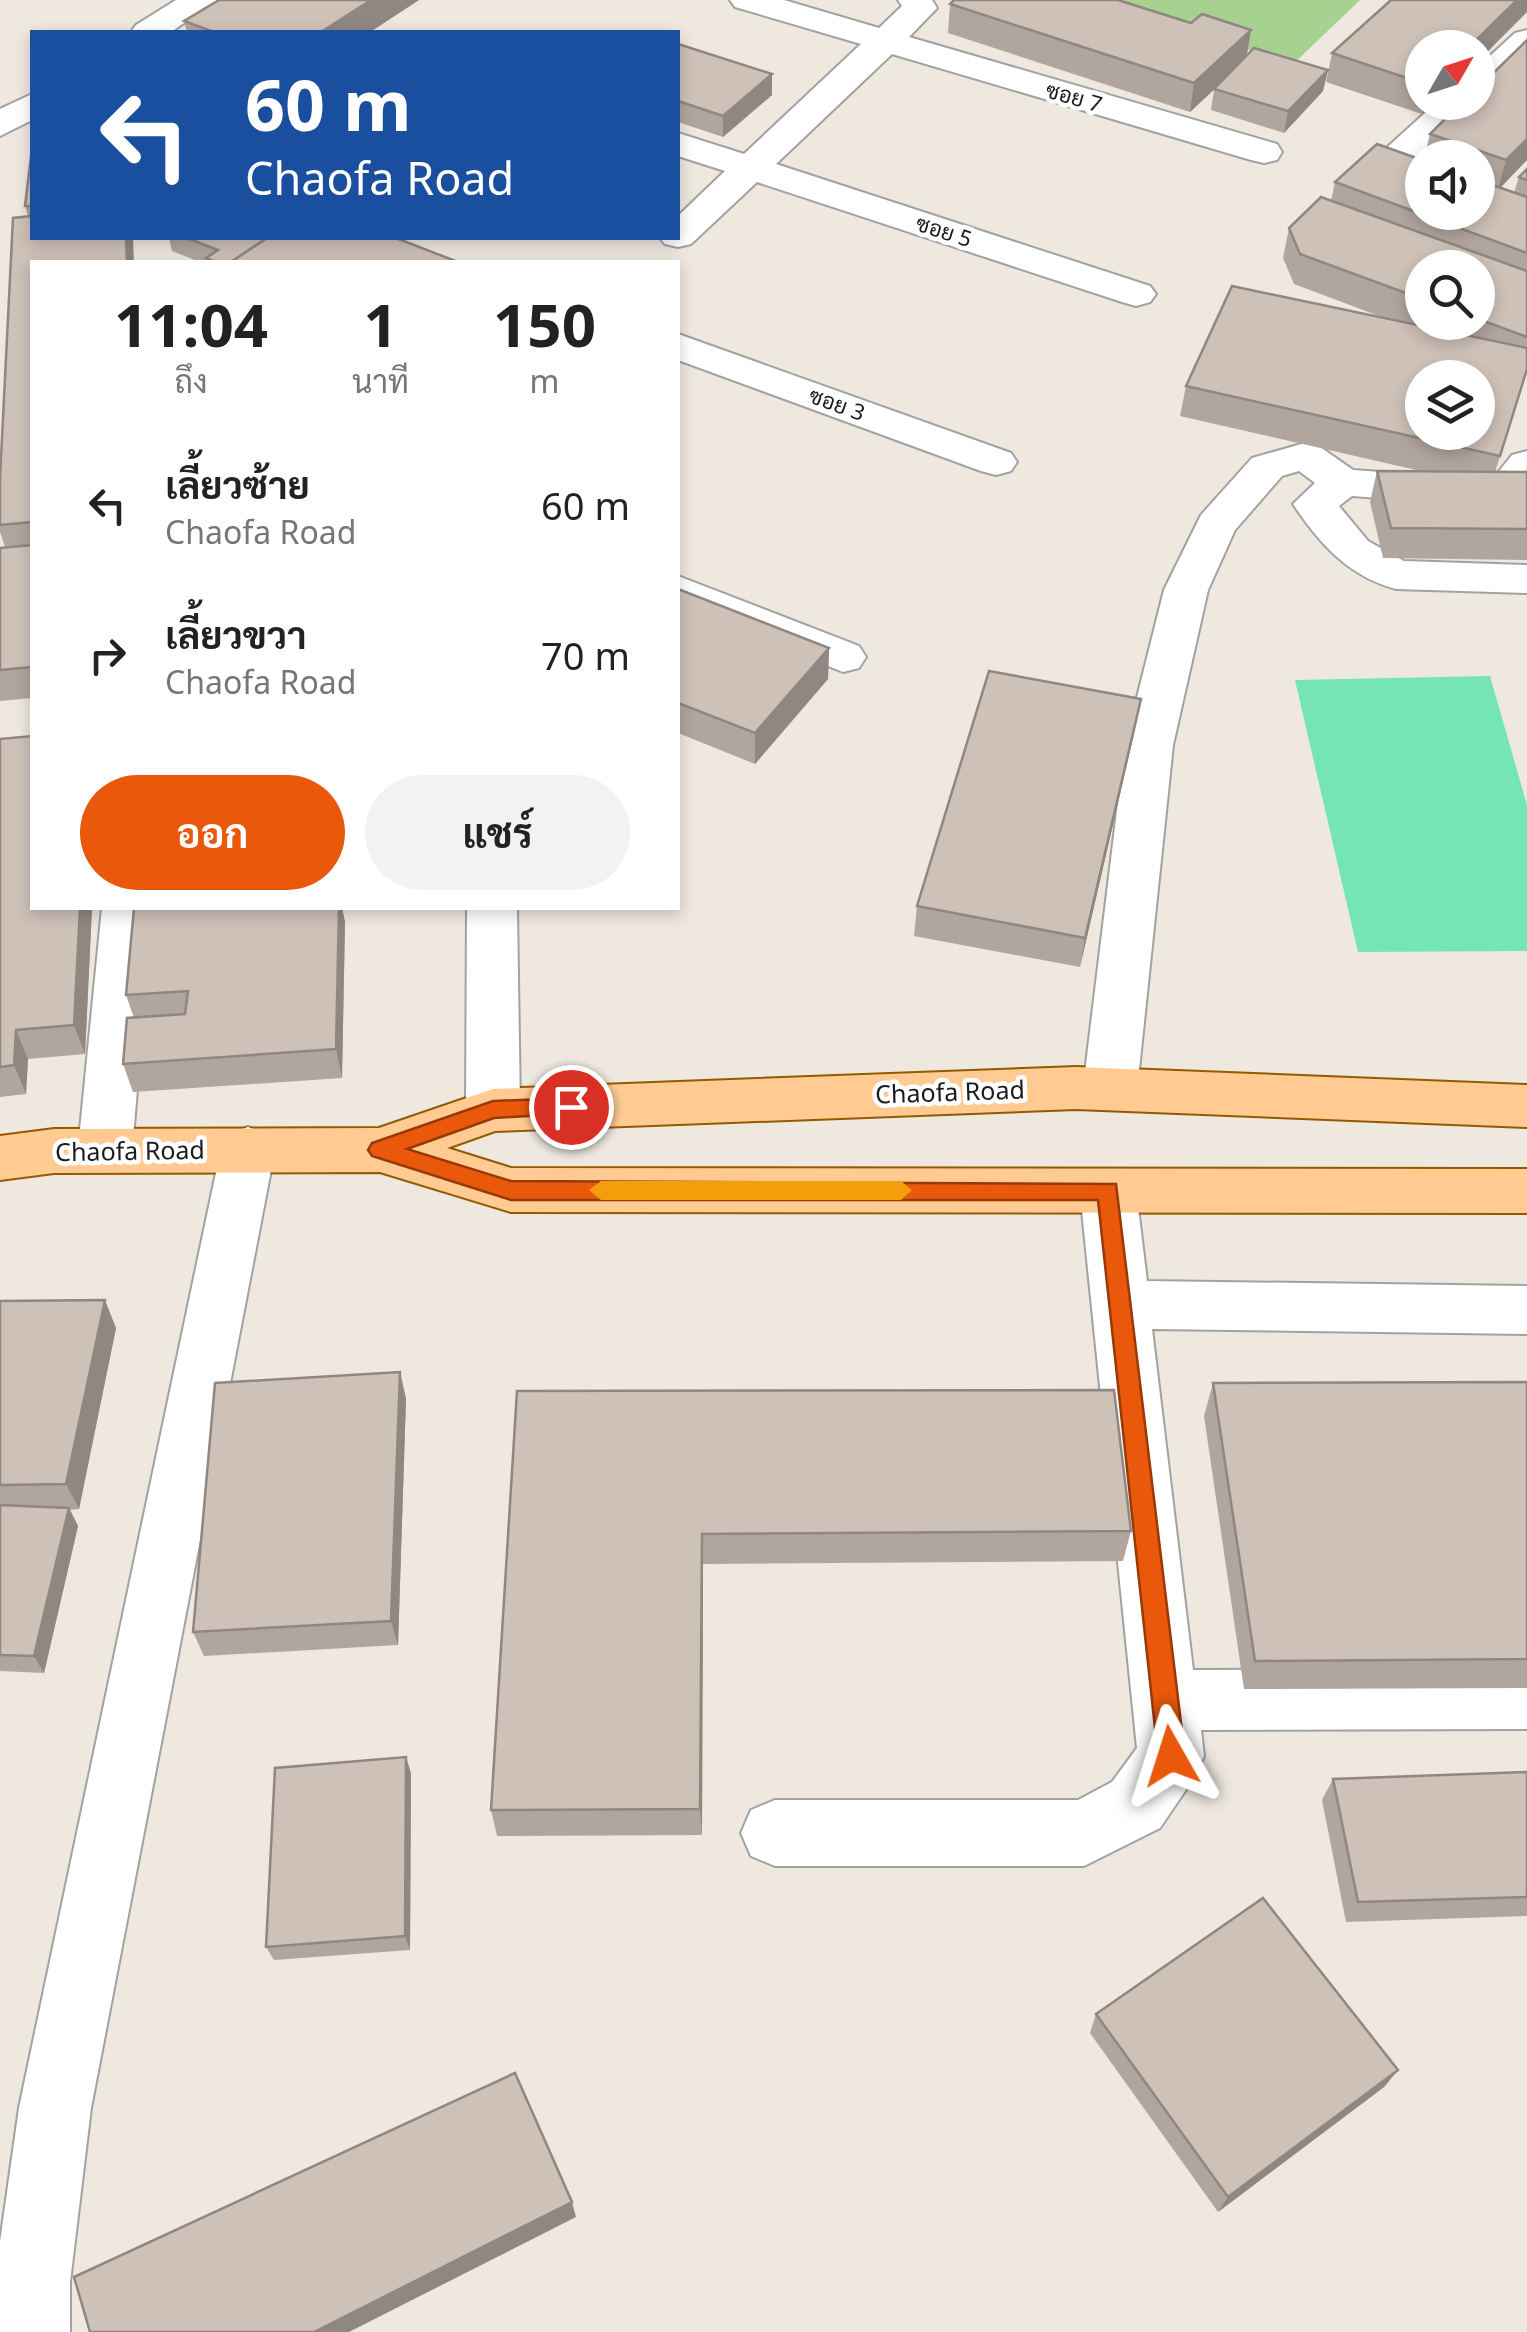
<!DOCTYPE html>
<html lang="th">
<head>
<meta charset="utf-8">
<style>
	:root { --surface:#fff; --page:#f2f2f2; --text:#222; --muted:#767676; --accent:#ea580c }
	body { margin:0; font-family:"Noto Sans",Sarabun,sans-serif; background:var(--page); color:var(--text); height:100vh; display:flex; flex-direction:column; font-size:38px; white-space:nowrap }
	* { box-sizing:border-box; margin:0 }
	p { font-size:32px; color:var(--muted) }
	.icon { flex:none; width:55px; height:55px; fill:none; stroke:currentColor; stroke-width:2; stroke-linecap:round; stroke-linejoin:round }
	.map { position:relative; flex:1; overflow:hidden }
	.panel { position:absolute; left:30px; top:260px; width:650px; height:650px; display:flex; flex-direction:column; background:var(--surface); border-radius:0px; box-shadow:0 5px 15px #0003 }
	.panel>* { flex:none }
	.guide { position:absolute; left:30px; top:30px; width:650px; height:210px; border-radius:0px; box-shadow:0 5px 15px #0003; background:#1a4fa0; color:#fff; overflow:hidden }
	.needle { width:65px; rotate:51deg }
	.buttons { position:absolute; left:1405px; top:30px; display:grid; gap:20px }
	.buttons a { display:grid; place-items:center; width:90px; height:90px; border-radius:50%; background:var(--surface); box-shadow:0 5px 15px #0003; font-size:50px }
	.pin { position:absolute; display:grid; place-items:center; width:85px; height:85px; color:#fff; margin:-42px; border:5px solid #fff; border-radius:50%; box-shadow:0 2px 10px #0007 }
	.me { position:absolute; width:110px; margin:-55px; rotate:354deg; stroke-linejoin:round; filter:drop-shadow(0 0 8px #0008) }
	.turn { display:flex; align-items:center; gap:35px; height:210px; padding:0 50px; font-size:45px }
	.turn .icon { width:130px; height:130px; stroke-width:2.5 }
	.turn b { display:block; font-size:70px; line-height:85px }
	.eta { display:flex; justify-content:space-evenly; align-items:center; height:170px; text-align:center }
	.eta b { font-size:60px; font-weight:700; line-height:70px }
	.action { display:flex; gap:20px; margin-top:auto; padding:20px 50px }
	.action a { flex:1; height:115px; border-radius:60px; background:var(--accent); color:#fff; font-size:40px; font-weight:700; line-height:115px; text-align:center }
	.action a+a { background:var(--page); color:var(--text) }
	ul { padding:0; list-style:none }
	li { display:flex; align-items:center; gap:30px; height:150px; padding:0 50px }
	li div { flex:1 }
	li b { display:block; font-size:38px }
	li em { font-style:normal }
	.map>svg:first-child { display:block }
</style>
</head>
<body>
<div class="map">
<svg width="1527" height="2332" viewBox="0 0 1527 2332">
	<rect width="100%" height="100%" fill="#eee8df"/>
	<!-- forest -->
	<polygon fill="#a6d190" points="1117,0 1360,0 1291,66"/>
	<!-- pitch -->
	<polygon fill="#75e5b4" points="1490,676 1527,805 1527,951 1358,952 1295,680"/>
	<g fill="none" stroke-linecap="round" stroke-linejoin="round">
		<defs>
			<g id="minor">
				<polygon points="176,0 217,0 171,32 131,32 136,25"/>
				<polygon points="730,0 784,0 879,28 902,6 898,0 932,0 937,8 909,37 1277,144 1282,152 1277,160 1264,163 1251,160 892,54 776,164 1150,286 1156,294 1150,302 1136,306 1122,302 757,182 691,244 678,247 665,244 660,238 678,238 678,216 725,171 678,156 678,133 744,154 861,44 735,7"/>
				<polygon points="1527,30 1527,59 1491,93 1478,96 1478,67 1515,33"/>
				<polygon points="32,94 32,120 0,136 0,109"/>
				<polygon points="1437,102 1477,102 1410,166 1422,171 1422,194 1371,178 1366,170 1371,162"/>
				<polygon points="678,334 1011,453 1017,462 1011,471 996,475 981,471 678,360"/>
				<path d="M1305 443 1320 447 1353 470 1492 480 1512 455 1527 451C1527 477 1527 500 1503 507L1352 496 1339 506 1368 541 1404 561 1527 565V593L1396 589C1348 576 1320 544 1293 504L1315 483 1299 471 1282 476 1235 530 1208 590 1173 745 1137 1089 1129 1104 1110 1110 1091 1104 1083 1089 1125 745 1164 590 1201 515 1252 458Z"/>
				<polygon points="678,576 859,646 866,657 859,668 843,672 678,606"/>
				<polygon points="102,908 152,908 132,1150 124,1165 105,1172 86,1165 78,1150"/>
				<polygon points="467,908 517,908 520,1110 512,1125 493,1131 474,1125 466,1110"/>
				<polygon points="248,1127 267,1134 275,1149 91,2108 70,2282 70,2332 0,2332 0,2242 19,2108 221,1149 229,1134"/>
				<polygon points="1108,1169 1128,1175 1136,1191 1147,1281 1527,1286 1527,1334 1152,1329 1193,1670 1527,1669 1527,1729 1201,1730 1204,1756 1194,1778 1160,1828 1084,1866 775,1866 751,1856 741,1833 751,1810 775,1800 1078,1800 1112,1782 1137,1748 1080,1191 1088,1175"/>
			</g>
			<polygon id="major" points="1076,1067 1527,1085 1527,1127 1076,1109 495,1131 447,1148 511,1168 1527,1169 1527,1213 511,1212 380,1172 54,1173 0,1180 0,1136 54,1129 379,1128 493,1089"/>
		</defs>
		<!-- minor casing -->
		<use href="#minor" stroke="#a2a2a2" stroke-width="4"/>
		<!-- major casing -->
		<use href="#major" stroke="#925b00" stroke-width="4"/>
		<!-- minor -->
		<use href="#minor" fill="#fff" fill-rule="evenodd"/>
		<!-- major -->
		<use href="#major" fill="#ffcb93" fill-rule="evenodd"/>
	</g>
	<!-- wall -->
	<g fill="#b1a69e" fill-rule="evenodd">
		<polygon points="419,0 370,32 187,32 184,21"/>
		<polygon points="950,4 1191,23 1251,30 1247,55 1328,70 1323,91 1284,133 1211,110 1214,90 1190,112 948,33"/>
		<polygon points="1527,12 1478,61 1478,48 1422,48 1422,102 1435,102 1422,114 1326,82 1332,53"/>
		<polygon points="678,44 772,74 772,95 723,137 678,122"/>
		<path d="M1430 134 1527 160 1500 188 1514 193 1519 177 1527 169V371L1495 472H1527V560L1383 558 1370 502 1377 471 1425 472 1180 416 1186 386 1387 319 1294 284 1283 258 1289 228 1331 201 1335 182 1478 212V158H1424ZM1422 268H1478V322H1422Z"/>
		<polygon points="32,156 32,698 0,701 0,548 5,547 0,532 0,478 28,216 25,206"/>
		<polygon points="169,238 396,238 458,262 200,262 172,251"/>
		<polygon points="678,589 829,648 828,679 755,764 678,733"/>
		<polygon points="1135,729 1080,967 914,936 917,906"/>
		<polygon points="0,739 32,908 92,908 85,1054 28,1059 26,1094 0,1097"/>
		<polygon points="134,908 342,908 345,922 342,1078 133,1092 123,1064 134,1018 126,995"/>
		<polygon points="0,1301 116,1328 79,1509 70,1510 78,1526 44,1673 0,1671"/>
		<polygon points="400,1372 406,1399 398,1645 204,1656 193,1632"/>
		<polygon points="1527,1382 1527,1688 1244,1689 1204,1416 1213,1383"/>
		<polygon points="517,1391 1131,1531 1123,1561 703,1564 702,1835 497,1836 491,1810"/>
		<polygon points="1527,1772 1527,1916 1346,1922 1322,1800 1333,1779"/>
		<polygon points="411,1773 410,1950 274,1960 266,1947"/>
		<polygon points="1096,2014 1398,2070 1384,2087 1218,2212 1090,2033"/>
	</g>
	<!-- shaded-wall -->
	<g fill="#908781">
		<polygon points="371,0 419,0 370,32 321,32"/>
		<polygon points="1517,0 1527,0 1527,12 1478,61 1478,48 1468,48"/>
		<polygon points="1251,30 1246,59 1190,112 1194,83"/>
		<polygon points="1328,70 1323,91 1284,133 1288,111"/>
		<polygon points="772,74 772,95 723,137 723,116"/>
		<polygon points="1425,102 1435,102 1422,114"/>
		<polygon points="1527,139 1527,160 1498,190 1506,160"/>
		<polygon points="126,238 133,238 134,262 127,262"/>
		<polygon points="829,648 828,679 755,764 755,733"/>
		<polygon points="1141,699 1135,729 1080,967 1085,938"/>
		<polygon points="80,908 92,908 85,1054 74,1025"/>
		<polygon points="339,908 342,908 345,922 342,1078 336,1049"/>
		<polygon points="16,1030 28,1059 26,1094 14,1065"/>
		<polygon points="105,1300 116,1328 79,1509 66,1484"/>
		<polygon points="400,1372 406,1399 398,1645 391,1621"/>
		<polygon points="69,1508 78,1526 44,1673 34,1656"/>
		<polygon points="702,1534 703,1564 702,1835 700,1809"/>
		<polygon points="406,1757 411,1773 410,1950 405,1936"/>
		<polygon points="1398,2070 1384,2087 1218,2212 1228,2197"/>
		<polygon points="572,2202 576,2217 349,2332 314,2332"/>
	</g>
	<!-- building -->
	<g fill="#cec1b8" stroke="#908781" stroke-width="2.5" fill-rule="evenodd">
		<polygon points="219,0 371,0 321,32 214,32 184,21"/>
		<polygon points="954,0 1118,0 1191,23 1202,14 1251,30 1194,83 950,4"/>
		<polygon points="1391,0 1517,0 1468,48 1422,48 1422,83 1332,53"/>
		<polygon points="1527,40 1527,139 1506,160 1430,134 1462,102 1478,102 1478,88"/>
		<polygon points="678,44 772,74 723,116 678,101"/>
		<polygon points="1254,48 1328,70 1288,111 1214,89"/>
		<polygon points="1377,144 1422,160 1422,212 1478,212 1478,180 1527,197 1527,253 1335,182"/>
		<polygon points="31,156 32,156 32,206 25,206"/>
		<polygon points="1527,169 1527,180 1519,177"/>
		<polygon points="1321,197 1527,271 1527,337 1478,319 1478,268 1422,268 1422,299 1300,254 1289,228"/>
		<polygon points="32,216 32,238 126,238 127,262 32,262 32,522 0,525 0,478 13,218"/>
		<polygon points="187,238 267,238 231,262 216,262 206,258 218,250"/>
		<polygon points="267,238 396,238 458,262 231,262"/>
		<path d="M1232 286 1527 348V369L1500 456 1186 386ZM1422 378H1478V432H1422Z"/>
		<polygon points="1377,471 1527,472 1527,529 1391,528"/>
		<polygon points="32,545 32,667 0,670 0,548"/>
		<polygon points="678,589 829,648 755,733 678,703"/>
		<polygon points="989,671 1141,699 1085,938 917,906"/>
		<polygon points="32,736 32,908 80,908 74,1025 16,1030 14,1065 0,1067 0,739"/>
		<polygon points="134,908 339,908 336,1049 123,1064 127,1018 185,1014 188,991 126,995"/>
		<polygon points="105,1300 66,1484 0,1485 0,1301"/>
		<polygon points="400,1372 391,1621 193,1632 215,1383"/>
		<polygon points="1527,1382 1527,1659 1255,1661 1213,1383"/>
		<polygon points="1114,1390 1131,1531 702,1534 700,1809 491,1810 517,1391"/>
		<polygon points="0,1505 69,1508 34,1656 0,1655"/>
		<polygon points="406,1757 405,1936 266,1947 275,1768"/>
		<polygon points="1527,1772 1527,1897 1358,1902 1333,1779"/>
		<polygon points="1263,1898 1398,2070 1228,2197 1096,2014"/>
		<polygon points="515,2073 572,2202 314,2332 90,2332 74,2277"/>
	</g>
	<!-- route -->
	<polygon fill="#ea580c" stroke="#983908" stroke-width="2.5" points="571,1098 579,1101 582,1107 579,1113 494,1118 407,1149 511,1181 1116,1184 1185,1756 1181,1765 1171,1769 1162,1765 1158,1756 1098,1200 511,1200 372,1156 368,1150 372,1143 493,1101"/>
	<!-- slow -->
	<polygon fill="#f59e0b" points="601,1181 901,1181 912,1190 901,1200 601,1200 589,1190"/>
	<g text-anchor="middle" stroke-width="9" stroke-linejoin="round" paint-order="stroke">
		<!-- far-street labels -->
		<g font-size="22" fill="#1b1b1b" stroke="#fff">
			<text transform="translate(1074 97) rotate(16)" y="8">ซอย 7</text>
			<text transform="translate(944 231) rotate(18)" y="8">ซอย 5</text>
			<text transform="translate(837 404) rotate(20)" y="8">ซอย 3</text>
		</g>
		<!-- street labels -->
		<g font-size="25" fill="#1b1b1b" stroke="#fff">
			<text transform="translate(950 1092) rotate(-2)" y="9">Chaofa Road</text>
			<text transform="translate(130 1151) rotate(-1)" y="9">Chaofa Road</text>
		</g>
	</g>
</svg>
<div class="buttons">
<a><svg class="needle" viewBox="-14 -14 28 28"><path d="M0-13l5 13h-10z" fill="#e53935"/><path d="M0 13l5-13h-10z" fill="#767676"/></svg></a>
<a><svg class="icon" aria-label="sound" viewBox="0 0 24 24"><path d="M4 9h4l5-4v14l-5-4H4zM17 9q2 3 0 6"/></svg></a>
<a><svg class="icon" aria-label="search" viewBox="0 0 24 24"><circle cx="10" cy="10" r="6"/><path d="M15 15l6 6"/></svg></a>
<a><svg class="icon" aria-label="layers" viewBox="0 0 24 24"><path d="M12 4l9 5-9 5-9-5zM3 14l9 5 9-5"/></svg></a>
</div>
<div class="pin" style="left:571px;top:1107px;background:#d93025"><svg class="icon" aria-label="arrive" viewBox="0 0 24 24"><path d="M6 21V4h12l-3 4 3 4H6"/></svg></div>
<svg class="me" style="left:1171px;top:1756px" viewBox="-20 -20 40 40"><path d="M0-17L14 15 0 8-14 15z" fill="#ea580c" stroke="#fff" stroke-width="4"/></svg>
<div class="guide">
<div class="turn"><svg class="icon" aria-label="left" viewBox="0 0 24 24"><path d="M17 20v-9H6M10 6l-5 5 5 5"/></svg><div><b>60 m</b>Chaofa Road</div></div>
</div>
<section class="panel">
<div class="eta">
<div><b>11:04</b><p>ถึง</p></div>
<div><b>1</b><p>นาที</p></div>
<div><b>150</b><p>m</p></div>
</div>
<ul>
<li><svg class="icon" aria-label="left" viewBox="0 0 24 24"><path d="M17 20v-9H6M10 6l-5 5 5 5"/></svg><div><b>เลี้ยวซ้าย</b><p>Chaofa Road</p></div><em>60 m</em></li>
<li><svg class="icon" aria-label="right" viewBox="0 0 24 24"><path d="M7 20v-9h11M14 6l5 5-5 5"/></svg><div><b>เลี้ยวขวา</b><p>Chaofa Road</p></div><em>70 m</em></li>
</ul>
<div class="action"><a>ออก</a><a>แชร์</a></div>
</section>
</div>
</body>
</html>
